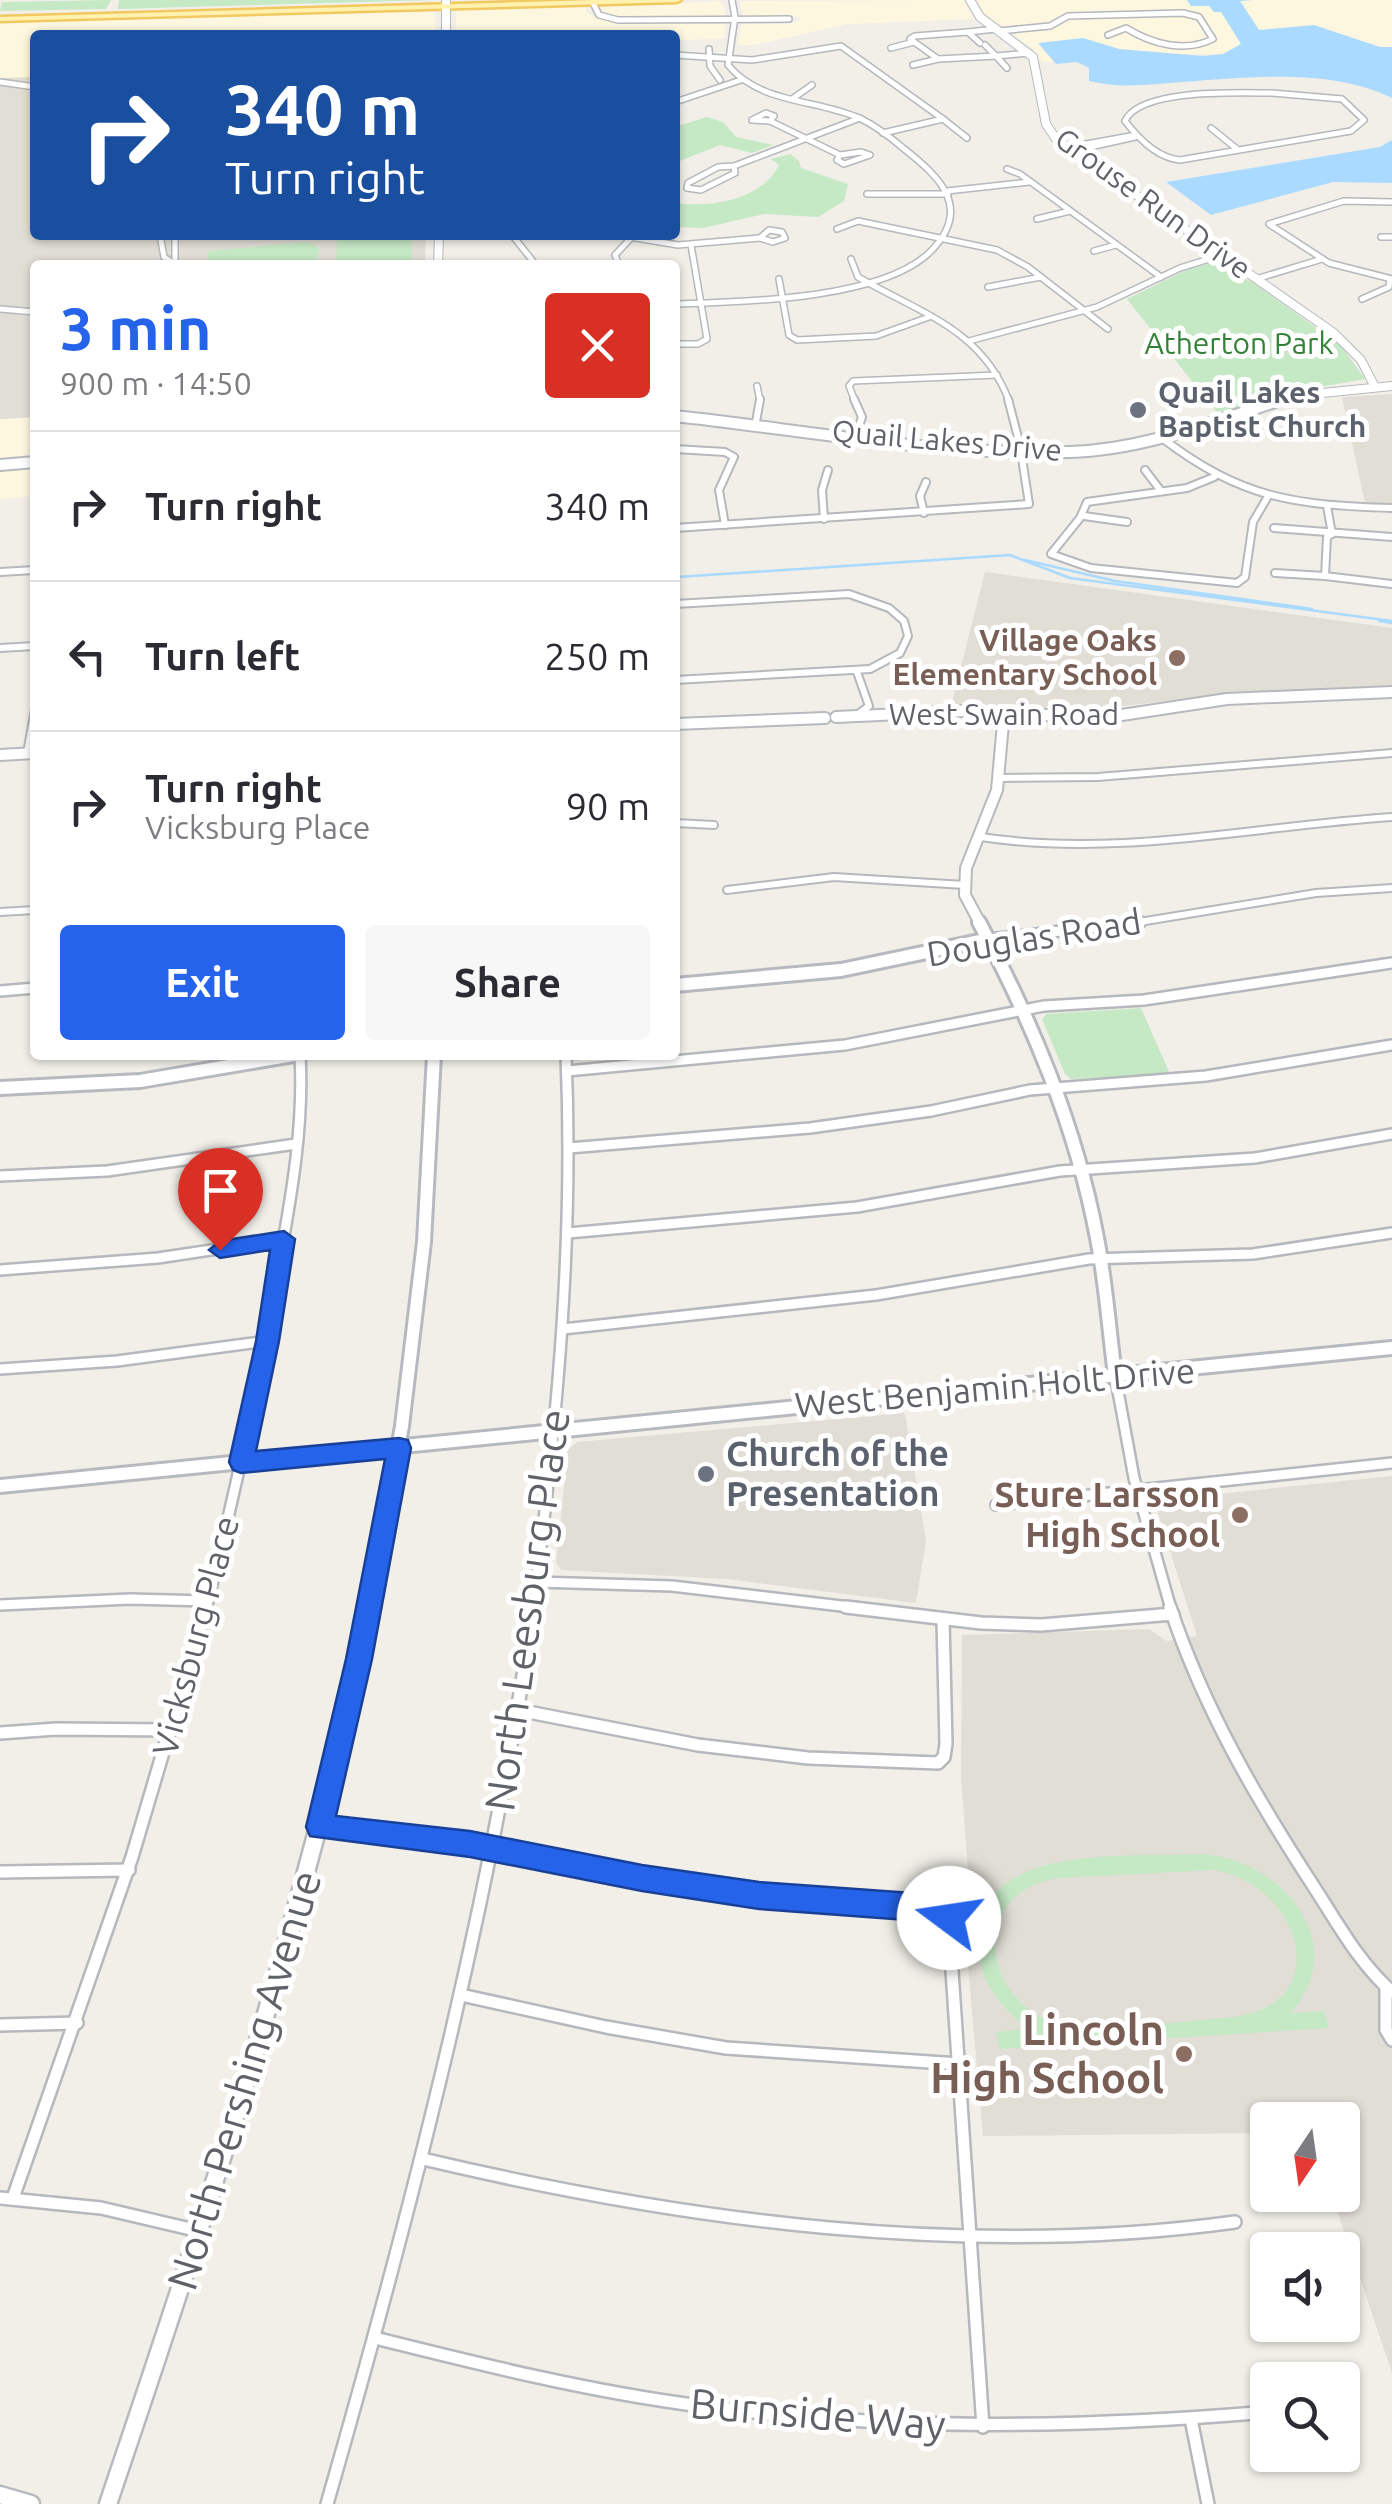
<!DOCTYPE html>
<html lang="en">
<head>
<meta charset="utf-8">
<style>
	:root { --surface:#fff; --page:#f7f7f7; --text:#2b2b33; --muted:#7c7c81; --line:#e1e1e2; --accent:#2563eb }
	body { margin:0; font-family:Ubuntu,sans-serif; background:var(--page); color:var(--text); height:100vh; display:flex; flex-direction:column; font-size:38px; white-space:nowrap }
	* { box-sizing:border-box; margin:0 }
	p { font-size:32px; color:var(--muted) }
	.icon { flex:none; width:55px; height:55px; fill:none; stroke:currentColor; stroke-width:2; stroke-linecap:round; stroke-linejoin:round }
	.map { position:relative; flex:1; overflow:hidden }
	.drawer { position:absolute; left:30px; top:260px; width:650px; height:800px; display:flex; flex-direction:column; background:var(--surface); border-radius:10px; box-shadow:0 2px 8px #0004 }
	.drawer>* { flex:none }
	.guide { position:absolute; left:30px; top:30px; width:650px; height:210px; border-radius:10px; box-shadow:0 2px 8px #0004; background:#1a4fa0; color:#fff; overflow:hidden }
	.needle { width:65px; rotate:193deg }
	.controls { position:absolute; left:1250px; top:2102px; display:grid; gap:20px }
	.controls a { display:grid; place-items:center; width:110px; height:110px; border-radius:10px; background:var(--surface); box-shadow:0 2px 8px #0004; font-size:50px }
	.pin { position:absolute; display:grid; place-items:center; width:85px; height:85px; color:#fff; margin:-102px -42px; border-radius:50% 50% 50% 0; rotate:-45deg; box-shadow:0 0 10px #0007 }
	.pin .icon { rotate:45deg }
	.me { position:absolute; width:110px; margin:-55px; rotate:284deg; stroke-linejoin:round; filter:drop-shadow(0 0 8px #0008) }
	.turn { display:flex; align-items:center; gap:35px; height:210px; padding:0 30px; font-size:45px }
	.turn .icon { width:130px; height:130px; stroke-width:2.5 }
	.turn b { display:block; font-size:70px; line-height:85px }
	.round { display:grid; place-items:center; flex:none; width:105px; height:105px; border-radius:10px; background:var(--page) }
	.headline { display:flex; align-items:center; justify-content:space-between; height:170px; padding:0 30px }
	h1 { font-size:60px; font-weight:700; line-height:75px; color:var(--accent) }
	.button { display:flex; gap:20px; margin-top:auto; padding:20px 30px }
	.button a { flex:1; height:115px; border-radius:10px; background:var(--accent); color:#fff; font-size:40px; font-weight:700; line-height:115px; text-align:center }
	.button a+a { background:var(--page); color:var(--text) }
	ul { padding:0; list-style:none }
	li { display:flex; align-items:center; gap:30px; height:150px; padding:0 30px; border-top:2px solid var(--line) }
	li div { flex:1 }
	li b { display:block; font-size:38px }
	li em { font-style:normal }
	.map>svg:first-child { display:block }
</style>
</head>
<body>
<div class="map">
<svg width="1392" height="2504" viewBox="0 0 1392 2504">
	<rect width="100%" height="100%" fill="#f1efe8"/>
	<!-- commercial -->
	<g fill="#fef7e0">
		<polygon points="963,0 974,19 848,24 754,45 737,45 742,24 790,24 801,19 788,14 744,18 740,2 743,1"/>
		<polygon points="977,0 1187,0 1191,6 1210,6 1221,12 1242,43 1223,54 1158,54 1119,49 1083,38 1054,61 1043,63 1032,48 983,12"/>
		<polygon points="1240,0 1392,0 1392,47 1380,47 1317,28 1259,30"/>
		<polygon points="722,1 726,18 619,17 604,13 601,7"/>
		<polygon points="584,5 589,14 614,22 725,24 724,39 675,40 675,35 456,35 456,10 460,9"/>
		<polygon points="434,10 436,35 35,35 35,80 0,79 0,21"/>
		<polygon points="35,417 35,454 0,458 0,419"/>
		<polygon points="35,468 35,496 0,499 0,472"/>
	</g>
	<!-- education -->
	<g fill="#e1ded6">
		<polygon points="35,77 35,235 426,235 425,265 35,265 35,417 0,419 0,78"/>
		<polygon points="1392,394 1392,504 1365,503 1342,397"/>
		<polygon points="985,572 1392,628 1392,688 1227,694 1062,713 951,706"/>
		<polygon points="905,1413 926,1541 916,1603 727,1579 561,1570 556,1562 568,1450 577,1442"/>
		<polygon points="1392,1476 1392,2373 1332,2195 1342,2195 1342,2120 1268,2120 1267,2133 983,2136 965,1932 970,1897 961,1778 962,1635 1149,1629 1167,1641 1197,1636 1156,1507 1160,1500"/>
	</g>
	<!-- green -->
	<g fill="#c5e8c5" fill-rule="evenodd">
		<polygon points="111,0 106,9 0,11 2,2"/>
		<polygon points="119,0 432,0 118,9"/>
		<polygon points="707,117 723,122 736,137 773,145 752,153 720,145 675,163 675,127"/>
		<path d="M790 154 799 161 801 168 848 184 844 201 818 217 764 214 703 228 675 227V203C710 208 762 200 779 165L771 159Z"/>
		<polygon points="411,235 412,265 336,265 337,236"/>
		<polygon points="307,242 319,248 316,265 208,265 208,251"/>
		<polygon points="1216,262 1255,284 1341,346 1365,379 1297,391 1217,413 1127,299 1186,270"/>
		<polygon points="1141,1008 1170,1074 1071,1079 1065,1074 1042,1019 1047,1014"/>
		<path d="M1198 1854C1278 1856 1354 1941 1291 2013L1324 2011 1329 2028 999 2049 996 2032 1029 2029C1002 2009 980 1983 978 1947 972 1841 1127 1858 1198 1854ZM1215 1870C1299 1885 1338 2002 1235 2017 1192 2020 1094 2034 1057 2023 979 2000 969 1890 1059 1878Z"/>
	</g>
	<!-- water -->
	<g fill="#aadaff">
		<path d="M1187 0H1253L1240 1 1259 30 1314 25 1380 47H1392V98C1332 68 1248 77 1183 82 1150 84 1122 89 1089 81V68L1077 62 1056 64 1038 43 1083 38 1119 49 1203 56 1223 54 1241 44 1221 12H1214L1209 6H1191Z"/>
		<polygon points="1392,140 1392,183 1333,182 1211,215 1166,182 1380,147"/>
	</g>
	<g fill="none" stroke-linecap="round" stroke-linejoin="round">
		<!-- stream -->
		<g stroke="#aadaff" stroke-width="2.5">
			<polyline points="1025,560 1115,581 1312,609"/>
			<polyline points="677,577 1010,555 1070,578 1392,621"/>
			<polyline points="1379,621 1392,623"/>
		</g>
		<defs>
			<g id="street-far3">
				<polyline points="593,3 599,15 618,20 789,19"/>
				<path d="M999 31 1050 26 1068 16 1183 13 1199 17 1213 39C1184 53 1152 44 1126 28L1108 35"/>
				<polyline points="968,32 996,29"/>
				<polyline points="985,45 996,56 1029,53"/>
				<polyline points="891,48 914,42"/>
				<polyline points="709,49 710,66 720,80"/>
				<polyline points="675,55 752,60 841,46 943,119 883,133"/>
				<polyline points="938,59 996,56 1007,68"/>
				<polyline points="913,65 938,59 910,39 915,36 968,32 980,43"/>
				<polyline points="0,82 35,87"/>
				<path d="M1272 93 1342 99 1364 120 1351 131 1180 160C1158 158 1138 138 1125 121 1140 88 1239 93 1272 93Z"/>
				<polyline points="792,99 812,85"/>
				<polyline points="675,102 741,80"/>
				<polygon points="766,113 774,116 770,121 752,120"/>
				<polyline points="943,119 967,138"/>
				<polyline points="770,121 840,155"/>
				<polyline points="1211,128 1237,149"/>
				<polyline points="1072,151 1075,146 1136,135"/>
				<polyline points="1072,151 1135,137"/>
				<polygon points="861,152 870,155 844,164 837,160 840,155"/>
				<polygon points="734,166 735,173 701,190 687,188 688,183 718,167"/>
				<polyline points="734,166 860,118"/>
				<polyline points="1007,169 1020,174 1161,277"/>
				<polyline points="947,191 1029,182"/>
				<polyline points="867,194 948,194"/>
				<polyline points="1392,202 1344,201 1269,224 1329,263 1392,279"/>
				<polyline points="1037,219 1070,211"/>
				<polyline points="837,229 858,221 997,250 1028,267 1108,329"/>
				<polygon points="769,230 782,232 785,238 773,242 760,238"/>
				<polyline points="160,235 164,257 176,265"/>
				<polyline points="175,235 175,263"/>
				<polyline points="512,235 536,265"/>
				<polyline points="618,235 678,245 760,238"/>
				<polyline points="1381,237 1392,237"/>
				<polyline points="1094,251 1116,245"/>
				<path d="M851 259 858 277C920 313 982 329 1009 401"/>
				<polyline points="619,265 615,255 631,238"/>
				<polyline points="779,279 789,335 797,340 876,336 929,317"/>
				<polyline points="1256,279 1322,259"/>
				<polyline points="988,287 1041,277"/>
				<polyline points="1362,299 1389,287 1390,279"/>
				<path d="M675 304C741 302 883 300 931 251 973 208 940 177 903 148 890 137 875 125 859 118 816 99 760 104 728 65L735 17 732 0"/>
				<polyline points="0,309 35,312"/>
				<polyline points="969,341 1097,307 1180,268 1222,255"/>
				<polyline points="675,344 698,344 707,339 691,245"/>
				<polyline points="757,386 760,401"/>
				<polyline points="855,401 849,386 853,381 997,375"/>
			</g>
			<g id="street-far2">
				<polyline points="854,399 862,417 856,435"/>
				<polyline points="756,422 760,399"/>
				<path d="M1162 438C1242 499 1294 505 1392 508"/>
				<polyline points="675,449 725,452 734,457 719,490 725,525"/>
				<polyline points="1145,470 1161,491"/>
				<polyline points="1214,477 1187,488 1087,502 1080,518 1051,554 1091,568 1237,583 1245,577 1253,522 1267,498"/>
				<polyline points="1327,506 1332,534 1327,537 1325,576 1392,584"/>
				<polyline points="924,513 920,496 926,482"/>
				<polyline points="1084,516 1127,522"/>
				<polyline points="824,519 822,490 828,470"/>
				<polyline points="675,528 1029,504 1020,445 1008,399"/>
				<polyline points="1274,528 1392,537"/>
				<polyline points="0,572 35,570"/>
				<polyline points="1275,573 1325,576"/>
				<polyline points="675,604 849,594 889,608 904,621 908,636 900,653 870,669 675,680"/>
				<polyline points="0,648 35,646"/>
				<polyline points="857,672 869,706 857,715"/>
				<polyline points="675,725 675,761"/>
				<polyline points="27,753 35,709"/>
				<polyline points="1000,778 1098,777 1392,753"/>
				<polyline points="675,823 714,825"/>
				<path d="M981 837C1119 858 1254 826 1392 817"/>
				<polyline points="727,890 834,877 965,885"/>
				<polyline points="0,912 35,910"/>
				<polyline points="1121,925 1316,893 1392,888"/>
			</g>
			<g id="street-far1">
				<polyline points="989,939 1141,922"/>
				<polyline points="0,991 35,988"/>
				<polyline points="567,1071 845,1045 1044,1006 1144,1000 1392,963"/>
				<polyline points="569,1148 810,1128 931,1111 1030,1090 1206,1076 1392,1045"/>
				<polyline points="0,1176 107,1171 296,1144"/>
				<polyline points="568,1233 857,1207 1060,1171 1255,1158 1392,1134"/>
				<polyline points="0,1270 158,1258 284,1239"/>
				<polyline points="563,1329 876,1295 1089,1259 1253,1254 1392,1233"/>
				<polyline points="0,1369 117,1361 267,1341"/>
				<polyline points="1115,1375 1134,1478 1171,1609"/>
				<polyline points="996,1505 1392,1463"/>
				<polyline points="537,1582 672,1586 867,1609"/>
				<polyline points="0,1605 130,1599 208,1601"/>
				<path d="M206 1609C235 1493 261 1377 280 1259 292 1192 304 1124 300 1055"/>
				<path d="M533 1609C557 1425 574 1241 566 1055"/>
			</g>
			<g id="street">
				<polyline points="846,1607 981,1623 1041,1625 1173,1614"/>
				<path d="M1170 1607C1204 1709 1256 1798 1314 1887 1338 1924 1359 1963 1392 1992"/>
				<polyline points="518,1710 698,1745 808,1758 938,1763 944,1757 946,1744 943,1620"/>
				<polyline points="0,1733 56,1729 172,1730"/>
				<polyline points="320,1827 493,1847 677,1884 759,1896 940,1908 948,1912 983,2427"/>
				<polyline points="0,1872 129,1870"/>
				<polyline points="1386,1988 1386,2030 1392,2040"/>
				<polyline points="461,1995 606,2027 726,2048 959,2064"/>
				<polyline points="0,2025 77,2023"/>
				<path d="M423 2159C685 2221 966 2259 1235 2222"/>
				<polyline points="0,2198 101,2208 199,2231"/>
				<polyline points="13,2198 132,1857 206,1607"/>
				<path d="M375 2338C483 2365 591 2392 701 2406 890 2431 1079 2428 1268 2412"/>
				<polyline points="1191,2419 1208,2504"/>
				<path d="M327 2504C412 2208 488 1911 534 1607"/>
			</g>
			<g id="secondary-far3">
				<polyline points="446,0 446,35"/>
				<polyline points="970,0 980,17 1033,57 1046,124 1056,139 1334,333 1361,360 1375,387"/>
				<polyline points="438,265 439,235"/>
				<polyline points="1277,401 1293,396 1392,386"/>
			</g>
			<g id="secondary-far2">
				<path d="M675 416C804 430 941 456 1070 452 1144 450 1215 421 1284 399"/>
				<polyline points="0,465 35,462"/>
				<polyline points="836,717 966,711 1102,718 1227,699 1392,692"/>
				<polyline points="675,724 825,718"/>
				<polyline points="0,755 35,753"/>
				<polyline points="981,925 965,895 966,868 997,790 1004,713"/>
			</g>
			<g id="secondary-far1">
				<path d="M979 922C1032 1022 1076 1126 1097 1238 1106 1283 1109 1330 1115 1375"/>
				<polyline points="675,985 841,970 989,939"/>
				<polyline points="0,1088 140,1081 294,1055"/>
				<polyline points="0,1486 1392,1348"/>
				<polyline points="369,1609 402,1426 424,1242 434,1055"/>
			</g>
			<g id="secondary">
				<polyline points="0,2495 31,2504"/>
				<path d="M108 2504C208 2209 306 1912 370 1607"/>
			</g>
			<polygon id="primary" points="595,0 681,0 677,2 0,21 0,17"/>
		</defs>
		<!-- street-far3 casing -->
		<use href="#street-far3" stroke="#b5b8bc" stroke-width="8"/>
		<!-- street-far2 casing -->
		<use href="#street-far2" stroke="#b5b8bc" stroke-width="10"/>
		<!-- street-far1 casing -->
		<use href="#street-far1" stroke="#b5b8bc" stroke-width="14"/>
		<!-- street casing -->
		<use href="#street" stroke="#b5b8bc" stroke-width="16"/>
		<!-- secondary-far3 casing -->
		<use href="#secondary-far3" stroke="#b6babf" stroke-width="10"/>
		<!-- secondary-far2 casing -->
		<use href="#secondary-far2" stroke="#b6babf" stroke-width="14"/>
		<!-- secondary-far1 casing -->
		<use href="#secondary-far1" stroke="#b6babf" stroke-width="18"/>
		<!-- secondary casing -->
		<use href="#secondary" stroke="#b6babf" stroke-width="21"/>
		<!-- primary casing -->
		<use href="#primary" stroke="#f2c960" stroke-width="5"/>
		<!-- street-far3 -->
		<use href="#street-far3" stroke="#fff" stroke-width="5"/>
		<!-- street-far2 -->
		<use href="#street-far2" stroke="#fff" stroke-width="6"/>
		<!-- street-far1 -->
		<use href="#street-far1" stroke="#fff" stroke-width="9"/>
		<!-- street -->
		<use href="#street" stroke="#fff" stroke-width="11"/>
		<!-- secondary-far3 -->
		<use href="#secondary-far3" stroke="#fff" stroke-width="8"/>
		<!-- secondary-far2 -->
		<use href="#secondary-far2" stroke="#fff" stroke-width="10"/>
		<!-- secondary-far1 -->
		<use href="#secondary-far1" stroke="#fff" stroke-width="12"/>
		<!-- secondary -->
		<use href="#secondary" stroke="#fff" stroke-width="16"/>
		<!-- primary -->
		<use href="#primary" fill="#fff2af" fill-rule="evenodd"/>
	</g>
	<!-- route -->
	<polygon fill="#2563eb" stroke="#184099" stroke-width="2.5" points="284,1231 295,1239 279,1341 256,1451 399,1438 408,1440 411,1448 372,1659 336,1816 470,1831 642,1865 759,1882 940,1895 951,1899 964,1918 959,1927 949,1931 934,1922 759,1909 642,1891 470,1857 310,1836 306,1827 346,1659 385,1459 241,1473 233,1470 229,1462 256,1341 270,1250 220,1258 209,1250 220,1241"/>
	<!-- markers -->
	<g fill="#6b7280" stroke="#fff" stroke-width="4">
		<circle cx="1138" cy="410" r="10"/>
		<circle cx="706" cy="1474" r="10"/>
	</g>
	<g fill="#8d6e63" stroke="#fff" stroke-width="4">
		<circle cx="1177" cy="658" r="10"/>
		<circle cx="1240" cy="1515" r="10"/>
		<circle cx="1184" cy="2054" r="10"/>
	</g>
	<g text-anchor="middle" stroke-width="10" stroke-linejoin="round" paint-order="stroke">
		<!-- far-street labels -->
		<g font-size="30" fill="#5f6368" stroke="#fff">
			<text transform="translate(1153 204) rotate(36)" y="10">Grouse Run Drive</text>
			<text transform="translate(947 441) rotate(5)" y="10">Quail Lakes Drive</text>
			<text x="1004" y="725">West Swain Road</text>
		</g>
		<!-- far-park labels -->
		<g font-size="30" fill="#348238" stroke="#fff">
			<text x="1239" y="354">Atherton Park</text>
		</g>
		<!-- far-worship labels -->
		<g font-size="30" font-weight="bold" fill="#5b616d" stroke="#fff" text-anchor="start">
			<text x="1158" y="403">Quail Lakes<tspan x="1158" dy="34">Baptist Church</tspan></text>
		</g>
		<!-- far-education labels -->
		<g font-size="30" font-weight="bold" fill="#785e54" stroke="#fff" text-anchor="end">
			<text x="1157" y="651">Village Oaks<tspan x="1157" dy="34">Elementary School</tspan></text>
		</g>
		<!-- street labels -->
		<g font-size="35" fill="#5f6368" stroke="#fff">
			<text transform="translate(1034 938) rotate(-9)" y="12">Douglas Road</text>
			<text transform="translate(995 1388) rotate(-5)" y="12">West Benjamin Holt Drive</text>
			<text transform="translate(196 1636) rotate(-75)" y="12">Vicksburg Place</text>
		</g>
		<!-- worship labels -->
		<g font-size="35" font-weight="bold" fill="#5b616d" stroke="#fff" text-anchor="start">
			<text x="726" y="1466">Church of the<tspan x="726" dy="40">Presentation</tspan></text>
		</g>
		<!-- education labels -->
		<g font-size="35" font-weight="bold" fill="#785e54" stroke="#fff" text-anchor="end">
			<text x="1220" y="1507">Sture Larsson<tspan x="1220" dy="40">High School</tspan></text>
		</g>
		<!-- near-street labels -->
		<g font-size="42" fill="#5f6368" stroke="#fff">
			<text transform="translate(527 1610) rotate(-82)" y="15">North Leesburg Place</text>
			<text transform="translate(244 2080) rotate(-73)" y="15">North Pershing Avenue</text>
			<text transform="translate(818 2414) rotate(5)" y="15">Burnside Way</text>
		</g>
		<!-- near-education labels -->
		<g font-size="42" font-weight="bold" fill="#785e54" stroke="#fff" text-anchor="end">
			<text x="1164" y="2045">Lincoln<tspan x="1164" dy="48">High School</tspan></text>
		</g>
	</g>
</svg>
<div class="controls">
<a><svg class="needle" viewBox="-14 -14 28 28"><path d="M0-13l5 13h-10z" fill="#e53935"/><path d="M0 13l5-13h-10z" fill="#7c7c81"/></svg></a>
<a><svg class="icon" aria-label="sound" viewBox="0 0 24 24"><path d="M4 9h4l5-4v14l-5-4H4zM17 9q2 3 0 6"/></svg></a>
<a><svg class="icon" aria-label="search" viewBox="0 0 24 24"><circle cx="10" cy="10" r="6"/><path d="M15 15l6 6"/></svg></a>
</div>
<div class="pin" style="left:220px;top:1250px;background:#d93025"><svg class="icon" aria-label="arrive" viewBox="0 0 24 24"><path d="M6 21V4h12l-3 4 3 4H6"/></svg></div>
<svg class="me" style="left:949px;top:1918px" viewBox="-20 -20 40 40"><circle r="19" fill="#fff"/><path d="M0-13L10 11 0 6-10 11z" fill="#2563eb"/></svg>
<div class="guide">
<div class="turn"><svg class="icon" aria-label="right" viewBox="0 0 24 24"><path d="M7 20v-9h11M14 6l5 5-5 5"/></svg><div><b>340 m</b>Turn right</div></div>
</div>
<section class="drawer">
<div class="headline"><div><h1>3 min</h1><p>900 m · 14:50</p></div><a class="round" style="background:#d93025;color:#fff"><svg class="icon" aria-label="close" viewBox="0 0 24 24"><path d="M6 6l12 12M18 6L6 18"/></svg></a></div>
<ul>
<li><svg class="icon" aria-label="right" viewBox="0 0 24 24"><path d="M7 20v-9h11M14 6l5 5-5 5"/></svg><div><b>Turn right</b></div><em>340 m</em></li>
<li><svg class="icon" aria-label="left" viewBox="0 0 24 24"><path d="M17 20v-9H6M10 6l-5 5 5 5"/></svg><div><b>Turn left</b></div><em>250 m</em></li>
<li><svg class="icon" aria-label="right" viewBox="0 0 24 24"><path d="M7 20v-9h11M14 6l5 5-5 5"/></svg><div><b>Turn right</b><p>Vicksburg Place</p></div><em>90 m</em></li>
</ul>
<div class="button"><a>Exit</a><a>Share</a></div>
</section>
</div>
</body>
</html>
